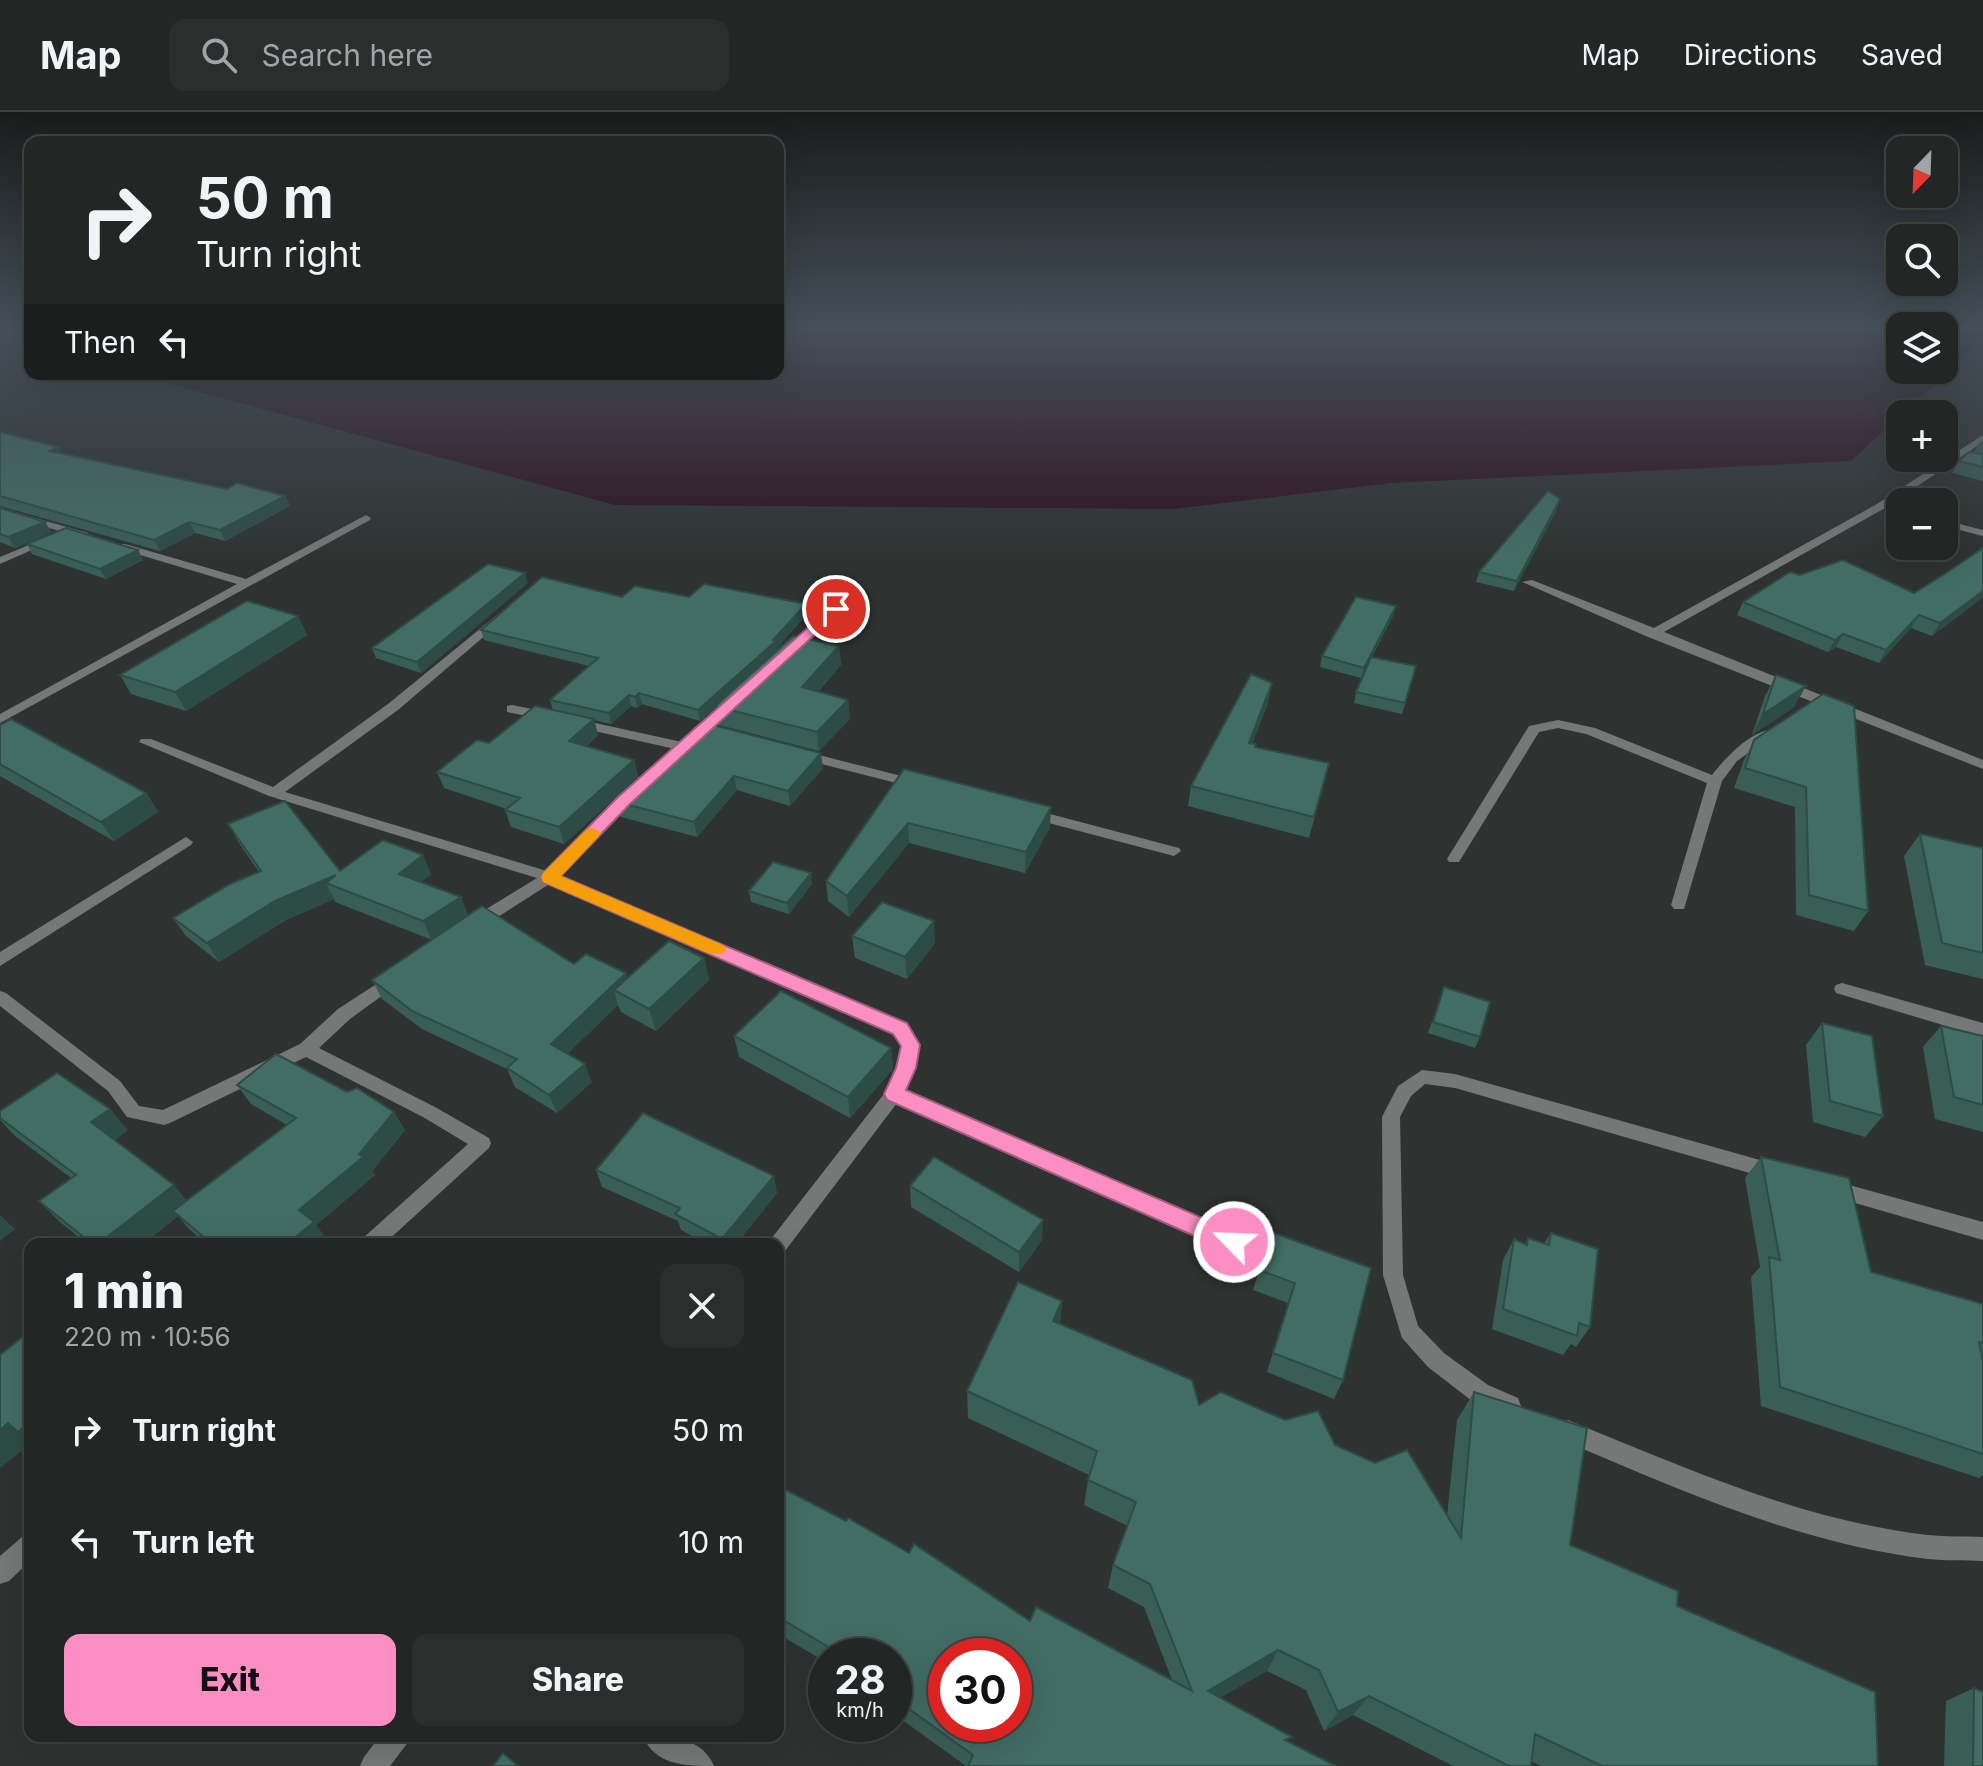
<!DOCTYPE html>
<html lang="en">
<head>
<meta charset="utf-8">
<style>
	:root { --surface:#222625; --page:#2a2e2d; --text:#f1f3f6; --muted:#a2a5a7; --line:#3f4342; --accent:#fb8fc3 }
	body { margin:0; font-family:Inter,sans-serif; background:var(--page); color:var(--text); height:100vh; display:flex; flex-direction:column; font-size:30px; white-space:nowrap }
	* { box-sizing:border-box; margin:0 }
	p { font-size:26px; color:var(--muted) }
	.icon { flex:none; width:44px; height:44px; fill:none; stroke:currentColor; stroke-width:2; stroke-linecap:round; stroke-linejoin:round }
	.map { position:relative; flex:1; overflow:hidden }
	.panel { position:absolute; left:24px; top:1126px; width:760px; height:504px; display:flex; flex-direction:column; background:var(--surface); border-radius:16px; box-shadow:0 8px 32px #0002,0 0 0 2px var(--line) }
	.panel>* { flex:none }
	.top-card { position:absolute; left:24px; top:24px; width:760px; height:244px; border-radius:16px; box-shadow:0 8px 32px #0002,0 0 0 2px var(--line); background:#222625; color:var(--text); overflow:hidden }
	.needle { width:52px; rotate:203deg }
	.fabs { position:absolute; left:1886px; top:24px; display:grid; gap:16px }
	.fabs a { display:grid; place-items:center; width:72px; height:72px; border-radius:16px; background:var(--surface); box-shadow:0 8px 32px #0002,0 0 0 2px var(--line); font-size:40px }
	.speed { position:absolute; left:808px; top:1526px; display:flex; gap:16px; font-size:40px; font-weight:700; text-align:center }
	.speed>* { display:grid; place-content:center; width:104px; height:104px; border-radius:50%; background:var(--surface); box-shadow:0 8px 32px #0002,0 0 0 2px var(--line); line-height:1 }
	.speed small { font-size:20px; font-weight:400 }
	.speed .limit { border:12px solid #d22; background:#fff; color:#111 }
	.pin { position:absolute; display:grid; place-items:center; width:68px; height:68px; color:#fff; margin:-34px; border:4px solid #fff; border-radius:50%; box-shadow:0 2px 8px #0007 }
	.me { position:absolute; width:88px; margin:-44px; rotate:294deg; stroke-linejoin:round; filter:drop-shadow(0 0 6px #0008) }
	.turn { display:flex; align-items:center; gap:28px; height:168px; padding:0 40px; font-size:36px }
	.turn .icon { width:104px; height:104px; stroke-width:2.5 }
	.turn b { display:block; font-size:56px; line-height:68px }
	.then { display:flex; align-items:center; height:76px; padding:0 40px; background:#0003; gap:16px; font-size:30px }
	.round { display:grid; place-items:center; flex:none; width:84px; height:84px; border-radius:16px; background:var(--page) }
	.summary { display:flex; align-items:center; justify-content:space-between; height:136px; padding:0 40px }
	h1 { font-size:48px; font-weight:800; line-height:60px }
	.cta { display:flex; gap:16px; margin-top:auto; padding:16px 40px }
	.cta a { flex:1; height:92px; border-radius:16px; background:var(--accent); color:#111; font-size:32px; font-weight:800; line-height:92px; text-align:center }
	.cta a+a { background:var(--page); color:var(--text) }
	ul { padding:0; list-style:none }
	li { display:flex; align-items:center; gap:24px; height:112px; padding:0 40px }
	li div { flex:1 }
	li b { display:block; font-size:30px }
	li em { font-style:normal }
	header { display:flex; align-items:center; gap:48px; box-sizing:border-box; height:112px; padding:0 40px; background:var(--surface); border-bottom:2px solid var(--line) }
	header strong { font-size:38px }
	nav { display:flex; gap:44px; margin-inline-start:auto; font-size:28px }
	.search { width:560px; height:72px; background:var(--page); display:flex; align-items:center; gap:20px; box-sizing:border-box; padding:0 28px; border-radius:16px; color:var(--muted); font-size:30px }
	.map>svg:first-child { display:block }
</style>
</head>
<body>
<header>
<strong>Map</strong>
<div class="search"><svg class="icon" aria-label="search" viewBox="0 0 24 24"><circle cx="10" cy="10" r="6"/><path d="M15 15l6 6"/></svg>Search here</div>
<nav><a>Map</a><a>Directions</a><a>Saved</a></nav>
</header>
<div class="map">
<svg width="1983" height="1654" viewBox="0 0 1983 1654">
	<rect width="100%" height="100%" fill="#2e3331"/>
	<!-- water -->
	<polygon fill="#2e111f" points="778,218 1900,218 1900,258 1944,258 1944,218 1983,218 1983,227 1851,349 1392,371 1174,397 615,393 145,265 147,262 778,262"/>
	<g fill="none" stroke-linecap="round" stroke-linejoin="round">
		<!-- street -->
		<g fill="#757877" fill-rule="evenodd">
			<polygon points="1983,323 1983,330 1885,396 1664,520 1983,648 1983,657 1648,525 1522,470 1532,468 1654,516 1877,392"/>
			<polygon points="0,396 88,421 89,423 84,426 0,402"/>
			<polygon points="366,403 371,406 370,408 0,611 0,602 237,472 117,436 117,432 125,432 246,467"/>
			<polygon points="1944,408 1983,418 1983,424 1944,414"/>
			<polygon points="43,427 52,429 0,452 0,445"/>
			<polygon points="836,494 842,497 840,499 794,542 786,542 786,536"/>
			<polygon points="497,503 501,504 501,510 398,598 285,680 547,759 619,686 675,637 572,614 572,608 577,607 682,630 727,590 737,590 737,596 629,692 560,764 906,912 920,933 915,956 905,979 1241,1124 1244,1130 1241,1136 1234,1139 1227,1136 897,991 785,1139 778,1142 778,1132 768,1132 771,1127 887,978 897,956 902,934 894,922 551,771 479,817 467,817 465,813 467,809 537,766 269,684 139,630 141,627 151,627 273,675 388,592"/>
			<polygon points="512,593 552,601 554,604 547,608 507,600 507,594"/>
			<path d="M1558 608 1595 616 1712 663C1724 647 1753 616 1774 618L1776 621 1737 649 1722 669 1684 797H1674L1671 793 1707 671 1586 622 1558 616 1539 620 1459 750H1449L1447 747 1529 614Z"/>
			<polygon points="803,639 921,669 923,672 916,676 798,646 796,643"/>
			<polygon points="1031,697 1179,736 1181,739 1174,744 1026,705 1024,702 1026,699"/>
			<polygon points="186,725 193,730 191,733 0,854 0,840"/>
			<polygon points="395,860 401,862 403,866 401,870 350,907 319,936 435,995 489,1026 491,1031 489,1036 384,1132 360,1132 363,1126 468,1032 423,1005 306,945 170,1011 164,1013 127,1005 108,979 0,894 0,879 6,881 120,969 139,994 163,998 300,932 338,897"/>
			<polygon points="1842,871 1983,911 1983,925 1836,881 1834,877 1836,873"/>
			<polygon points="1422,958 1455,962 1774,1052 1781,1054 1784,1060 1781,1066 1774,1068 1455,976 1425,972 1411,984 1400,1005 1403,1163 1418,1214 1444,1241 1488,1273 1518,1286 1521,1294 1518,1302 1510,1305 1472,1289 1428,1255 1402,1226 1383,1163 1382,1005 1398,974"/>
			<polygon points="1831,1068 1983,1110 1983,1128 1824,1082 1821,1076 1824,1070"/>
			<path d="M1568 1308C1683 1355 1803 1409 1928 1423 1946 1425 1965 1424 1983 1425V1449C1965 1448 1946 1449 1928 1447 1800 1432 1677 1377 1560 1327L1557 1319 1560 1311Z"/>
			<polygon points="30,1421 30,1449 9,1469 0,1472 0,1444 22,1425"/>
			<polygon points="380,1624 410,1624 406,1633 390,1654 360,1654 364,1645"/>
			<path d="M643 1624C670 1624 702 1625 714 1654 687 1654 655 1654 643 1624Z"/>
		</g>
	</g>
	<!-- wall -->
	<g fill="#395e56">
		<polygon points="0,320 62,341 227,377 285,384 290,394 225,429 195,421 160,439 0,394"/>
		<polygon points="1983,327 1983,369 1952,361 1959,349 1974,340 1980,330"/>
		<polygon points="0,396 45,410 51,420 15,436 0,430"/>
		<polygon points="1557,397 1514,479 1476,470 1479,460"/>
		<polygon points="27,432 138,438 143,448 106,467 32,442"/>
		<polygon points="1983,436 1983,485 1932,524 1911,516 1879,551 1836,535 1828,540 1737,503 1743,490 1800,463 1914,481 1946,461"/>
		<polygon points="528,471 421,561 376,546 372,536"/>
		<polygon points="622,485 689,485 806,492 807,502 777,536 778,538 839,534 841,553 818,580 848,588 850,607 819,639 719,613 716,595 700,609 642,592 637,596 631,594 611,612 594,608 598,623 587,634 634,648 638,665 564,732 511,715 505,698 507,697 444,676 437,660 553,598 550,588 589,554 484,528 481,518"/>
		<polygon points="1396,494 1393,504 1372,545 1416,554 1402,602 1354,591 1356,580 1367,556 1361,566 1320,555 1322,544"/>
		<polygon points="298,504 307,523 186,599 131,582 120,563"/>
		<polygon points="1776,563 1794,595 1752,623 1765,584"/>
		<polygon points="1823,582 1868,799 1854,819 1796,803 1795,695 1734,676 1744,648 1754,628"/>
		<polygon points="1268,591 1252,631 1256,635 1324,671 1309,726 1188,694 1191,674"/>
		<polygon points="0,613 146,681 158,700 114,729 0,664"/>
		<polygon points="823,656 790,694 737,678 697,725 621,705 617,690 663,659"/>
		<polygon points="904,657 1050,715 1025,761 909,731 849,805 828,789 826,769"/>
		<polygon points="228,712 340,759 431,762 421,770 461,785 468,804 574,852 627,866 704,846 709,868 656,919 621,900 618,893 568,941 592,970 557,1001 515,975 507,957 422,917 382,887 372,868 432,828 335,790 334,787 286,808 219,850 186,824 173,806 259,760 239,731"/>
		<polygon points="1920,722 1983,736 1983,867 1925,853 1904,744"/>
		<polygon points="812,772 789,802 751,790 749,779"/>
		<polygon points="852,824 935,831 907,867 855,846"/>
		<polygon points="1444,875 1480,925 1475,936 1428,921"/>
		<polygon points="1822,911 1883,1004 1865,1025 1813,1010 1806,933"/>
		<polygon points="1941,914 1983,924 1983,1020 1935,1007 1923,935"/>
		<polygon points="734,924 891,936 893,957 850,1006 739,945"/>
		<polygon points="237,973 405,1018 372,1059 375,1063 316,1113 327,1128 323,1132 206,1132 189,1117 178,1104 143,1132 87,1132 60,1110 39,1089 71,1066 15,1024 0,1008 0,999 128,1018 114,1028 187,1089 287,1013 251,992"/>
		<polygon points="1761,1045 1871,1160 1983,1192 1983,1363 1979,1366 1761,1294 1751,1165 1760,1155 1745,1066"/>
		<polygon points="596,1058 777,1081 736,1132 706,1132 681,1118 678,1109 602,1075"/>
		<polygon points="910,1074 1042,1128 1019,1160 911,1095"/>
		<polygon points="1271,1120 1343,1268 1334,1287 1267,1260 1288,1191 1253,1178"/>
		<polygon points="1551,1121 1590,1215 1576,1235 1571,1232 1563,1243 1492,1217 1503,1148 1514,1127 1525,1132 1528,1126 1544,1131"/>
		<polygon points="1062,1189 1060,1212 1199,1293 1335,1333 1447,1404 1457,1308 1474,1280 1570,1433 1677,1494 1878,1654 1541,1654 1531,1649 1531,1654 1453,1654 1353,1603 1324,1619 1306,1578 1267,1559 1221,1585 1288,1630 1336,1654 966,1654 894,1602 894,1544 826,1544 826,1550 785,1526 778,1538 778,1374 909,1441 1030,1509 1172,1568 1144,1495 1108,1476 1113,1453 1128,1414 1084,1393 1089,1363 968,1306 967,1279"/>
		<polygon points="1974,1576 1983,1654 1944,1654 1946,1589"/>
	</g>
	<!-- shaded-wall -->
	<g fill="#2e4c46">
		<polygon points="58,335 64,346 50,339"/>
		<polygon points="285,384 290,394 225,429 220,418"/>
		<polygon points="1560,387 1557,397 1514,479 1517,469"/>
		<polygon points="45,410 51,420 15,436 8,425"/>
		<polygon points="189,410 195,421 160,439 154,428"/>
		<polygon points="138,438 143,448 106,467 100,457"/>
		<polygon points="525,461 528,471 421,561 417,550"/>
		<polygon points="1983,479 1983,485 1932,524 1940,511"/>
		<polygon points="806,492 807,502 777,536 778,539 700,609 698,598 773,528"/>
		<polygon points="1396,494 1393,504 1361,566 1364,556"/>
		<polygon points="1919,503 1911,516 1879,551 1886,538"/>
		<polygon points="298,504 307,523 186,599 175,580"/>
		<polygon points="1843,522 1836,535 1828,540 1835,528"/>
		<polygon points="839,534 841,553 804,595 802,575"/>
		<polygon points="1272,571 1268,591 1245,651 1249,631"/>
		<polygon points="1806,574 1794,595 1752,623 1763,602"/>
		<polygon points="639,581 642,592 637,596 635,585"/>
		<polygon points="629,583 631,594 611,612 609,601"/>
		<polygon points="848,588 850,607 819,639 817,620"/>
		<polygon points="594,607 598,623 574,645 569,629"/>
		<polygon points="821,641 823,656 790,694 788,679"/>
		<polygon points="634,648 638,665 564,732 559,715"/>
		<polygon points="734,664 737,678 697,725 694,710"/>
		<polygon points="146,681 158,700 114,729 101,710"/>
		<polygon points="1051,695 1050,715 1025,761 1026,740"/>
		<polygon points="908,711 909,731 849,805 847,784"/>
		<polygon points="423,743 431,762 408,781 399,762"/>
		<polygon points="811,761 812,772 789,802 787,791"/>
		<polygon points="336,763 326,771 334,787 286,808 219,850 207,831 275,789"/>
		<polygon points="461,785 468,804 432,828 423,809"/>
		<polygon points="934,809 935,831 907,867 905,845"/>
		<polygon points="704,846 709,868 656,919 649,897"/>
		<polygon points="626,861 632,880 614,878 618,893 559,950 551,932"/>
		<polygon points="891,936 893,957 850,1006 848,985"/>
		<polygon points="585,952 592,970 557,1001 549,983"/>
		<polygon points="110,997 128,1018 110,1032 91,1010"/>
		<polygon points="394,1000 405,1018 372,1059 375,1063 316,1113 327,1128 323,1132 287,1132 299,1098 359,1042"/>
		<polygon points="774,1064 777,1081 736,1132 723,1132 722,1127"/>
		<polygon points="174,1073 191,1094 173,1099 178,1104 143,1132 98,1132"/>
		<polygon points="0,1103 15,1117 0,1129"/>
		<polygon points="1043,1108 1042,1128 1019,1160 1019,1140"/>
		<polygon points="1062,1189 1059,1218 1053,1209"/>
		<polygon points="30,1309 30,1332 0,1356 0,1318 8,1311"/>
		<polygon points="778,1508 785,1526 778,1538"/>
		<polygon points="1278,1538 1267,1559 1199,1598 1208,1579"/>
		<polygon points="1369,1584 1353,1603 1324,1619 1338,1600"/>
	</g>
	<!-- building -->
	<g fill="#426d64" stroke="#2e4c46" stroke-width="2" fill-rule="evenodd">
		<polygon points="0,320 58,335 50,339 227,377 237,371 285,384 220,418 189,410 154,428 0,384"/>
		<polygon points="1969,340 1983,342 1983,355 1959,349"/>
		<polygon points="1548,379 1560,387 1517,469 1479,460"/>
		<polygon points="0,396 45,410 8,425 0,422"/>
		<polygon points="66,416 138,438 100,457 27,432"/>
		<polygon points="1983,436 1983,479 1940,511 1919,503 1886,538 1843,522 1835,528 1743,490 1790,460 1800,463 1843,448 1914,481 1946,461"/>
		<polygon points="488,452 525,461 417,550 372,536"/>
		<polygon points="542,465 622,485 635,474 689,485 704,472 806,492 773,528 776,529 698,598 639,581 635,585 629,583 609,601 550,588 598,546 481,518"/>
		<polygon points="1356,485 1396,494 1364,556 1322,544"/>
		<polygon points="247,489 298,504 175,580 120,563"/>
		<polygon points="793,524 839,534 802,575 848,588 817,620 715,594"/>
		<polygon points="1371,545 1416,554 1405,591 1356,580"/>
		<polygon points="1251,562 1272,571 1249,631 1256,632 1255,635 1329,651 1314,705 1191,674"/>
		<polygon points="1776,563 1806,574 1763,602"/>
		<polygon points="1823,582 1854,594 1868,799 1809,783 1806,675 1745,656 1754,628"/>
		<polygon points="535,594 594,607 569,629 634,648 559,715 505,698 520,686 437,660 477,628 489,631"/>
		<polygon points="11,607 146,681 101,710 0,652 0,613"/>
		<polygon points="713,613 821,641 788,679 734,664 694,710 617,690 653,656 663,659"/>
		<polygon points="904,657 1051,695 1026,740 908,711 847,784 826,769"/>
		<polygon points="285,689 340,759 383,728 423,743 399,762 461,785 423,809 326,771 336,763 275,789 207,831 173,806 230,772 261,759 228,712"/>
		<polygon points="1920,722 1983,736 1983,841 1942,831"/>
		<polygon points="773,750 811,761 787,791 749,779"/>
		<polygon points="882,790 934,809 905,845 852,824"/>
		<polygon points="482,794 574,852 586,842 626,861 551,932 585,952 549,983 507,956 517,947 412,899 372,868"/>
		<polygon points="669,829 704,846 649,897 614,878"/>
		<polygon points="1444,875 1490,890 1480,925 1433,910"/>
		<polygon points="781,879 891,936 848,985 734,924"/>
		<polygon points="1822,911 1872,924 1883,1004 1830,989"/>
		<polygon points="1941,914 1983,924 1983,993 1954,985"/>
		<polygon points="276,942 347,980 357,976 394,1000 359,1042 363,1045 299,1098 314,1110 287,1132 212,1132 173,1099 296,1006 237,973"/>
		<polygon points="57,961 110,997 91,1010 174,1073 98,1132 92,1132 39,1089 76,1063 0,1006 0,999"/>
		<polygon points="643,1001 774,1064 722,1127 675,1102 680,1096 596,1058"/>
		<polygon points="934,1045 1043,1108 1019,1140 910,1074"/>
		<polygon points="1761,1045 1849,1066 1871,1160 1983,1192 1983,1231 1979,1230 1983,1250 1983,1342 1780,1275 1769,1145 1780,1148"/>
		<polygon points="1271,1120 1371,1156 1343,1268 1273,1241 1295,1171 1259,1158"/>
		<polygon points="1551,1121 1598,1137 1590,1215 1579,1211 1577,1224 1503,1197 1514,1127 1527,1133 1528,1126 1549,1133"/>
		<path d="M1018 1170 1062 1189 1053 1209 1192 1268 1199 1293 1221 1280 1285 1308 1318 1299 1335 1333 1375 1351 1407 1338 1461 1426 1474 1280 1587 1316 1570 1433 1678 1479 1677 1494 1875 1580 1878 1654H1602L1535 1622 1531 1654H1509L1369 1584 1338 1600 1319 1558 1278 1538 1208 1579 1292 1625 1285 1628 1336 1654H968L973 1643 894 1586V1544H844L778 1505V1374L846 1409 848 1406 909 1441 914 1432 1030 1509 1036 1495 1192 1579 1150 1472 1113 1453 1136 1390 1088 1368 1097 1339 967 1279ZM946 1544H1014V1612H946Z"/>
		<polygon points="30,1219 30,1309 18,1320 8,1311 0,1318 0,1243"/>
		<polygon points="1974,1576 1983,1580 1983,1654 1973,1654"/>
		<polygon points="503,1641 518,1654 493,1654"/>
	</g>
	<!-- sky -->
	<linearGradient id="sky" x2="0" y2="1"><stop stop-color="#191c1b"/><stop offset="0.48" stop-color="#46505a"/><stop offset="1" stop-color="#46505a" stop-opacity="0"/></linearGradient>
	<rect width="1983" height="450" fill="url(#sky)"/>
	<!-- route -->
	<polygon fill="#fb8fc3" stroke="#a35d7f" stroke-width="2" points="832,494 843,497 629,693 561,764 907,911 920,933 916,956 906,978 1242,1123 1246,1130 1242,1138 1234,1140 1226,1138 887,988 884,982 896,956 901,934 893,922 543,770 541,765 543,761 618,685"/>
	<!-- slow -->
	<polygon fill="#f59e0b" points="593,716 601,721 598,725 561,764 723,833 726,837 723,842 710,842 543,770 541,765 543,761 587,717"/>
</svg>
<div class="fabs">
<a><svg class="needle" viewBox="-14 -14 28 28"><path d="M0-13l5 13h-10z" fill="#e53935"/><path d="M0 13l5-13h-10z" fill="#a2a5a7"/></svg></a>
<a><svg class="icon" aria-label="search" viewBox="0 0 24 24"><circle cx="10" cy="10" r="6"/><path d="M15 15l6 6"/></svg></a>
<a><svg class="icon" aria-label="layers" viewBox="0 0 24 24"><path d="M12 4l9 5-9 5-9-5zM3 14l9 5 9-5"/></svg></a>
<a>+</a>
<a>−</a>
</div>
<div class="speed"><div>28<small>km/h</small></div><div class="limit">30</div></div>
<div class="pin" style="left:836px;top:497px;background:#d93025"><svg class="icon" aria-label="arrive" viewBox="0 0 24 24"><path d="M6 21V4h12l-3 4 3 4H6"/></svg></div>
<svg class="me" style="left:1234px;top:1130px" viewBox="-20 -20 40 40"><circle r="17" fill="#fb8fc3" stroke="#fff" stroke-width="3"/><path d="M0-11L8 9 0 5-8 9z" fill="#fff"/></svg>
<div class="top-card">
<div class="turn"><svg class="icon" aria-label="right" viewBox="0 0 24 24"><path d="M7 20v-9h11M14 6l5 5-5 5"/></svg><div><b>50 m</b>Turn right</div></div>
<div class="then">Then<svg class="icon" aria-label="left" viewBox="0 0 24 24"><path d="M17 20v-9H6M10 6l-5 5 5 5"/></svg></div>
</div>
<section class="panel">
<div class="summary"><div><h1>1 min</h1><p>220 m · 10:56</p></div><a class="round"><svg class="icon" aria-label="close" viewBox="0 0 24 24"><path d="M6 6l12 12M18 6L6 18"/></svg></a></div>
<ul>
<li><svg class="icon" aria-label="right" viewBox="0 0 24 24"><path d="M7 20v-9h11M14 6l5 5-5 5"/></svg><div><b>Turn right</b></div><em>50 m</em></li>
<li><svg class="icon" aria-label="left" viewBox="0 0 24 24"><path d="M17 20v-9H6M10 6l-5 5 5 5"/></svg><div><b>Turn left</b></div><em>10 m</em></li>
</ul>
<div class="cta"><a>Exit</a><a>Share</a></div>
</section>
</div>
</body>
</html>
